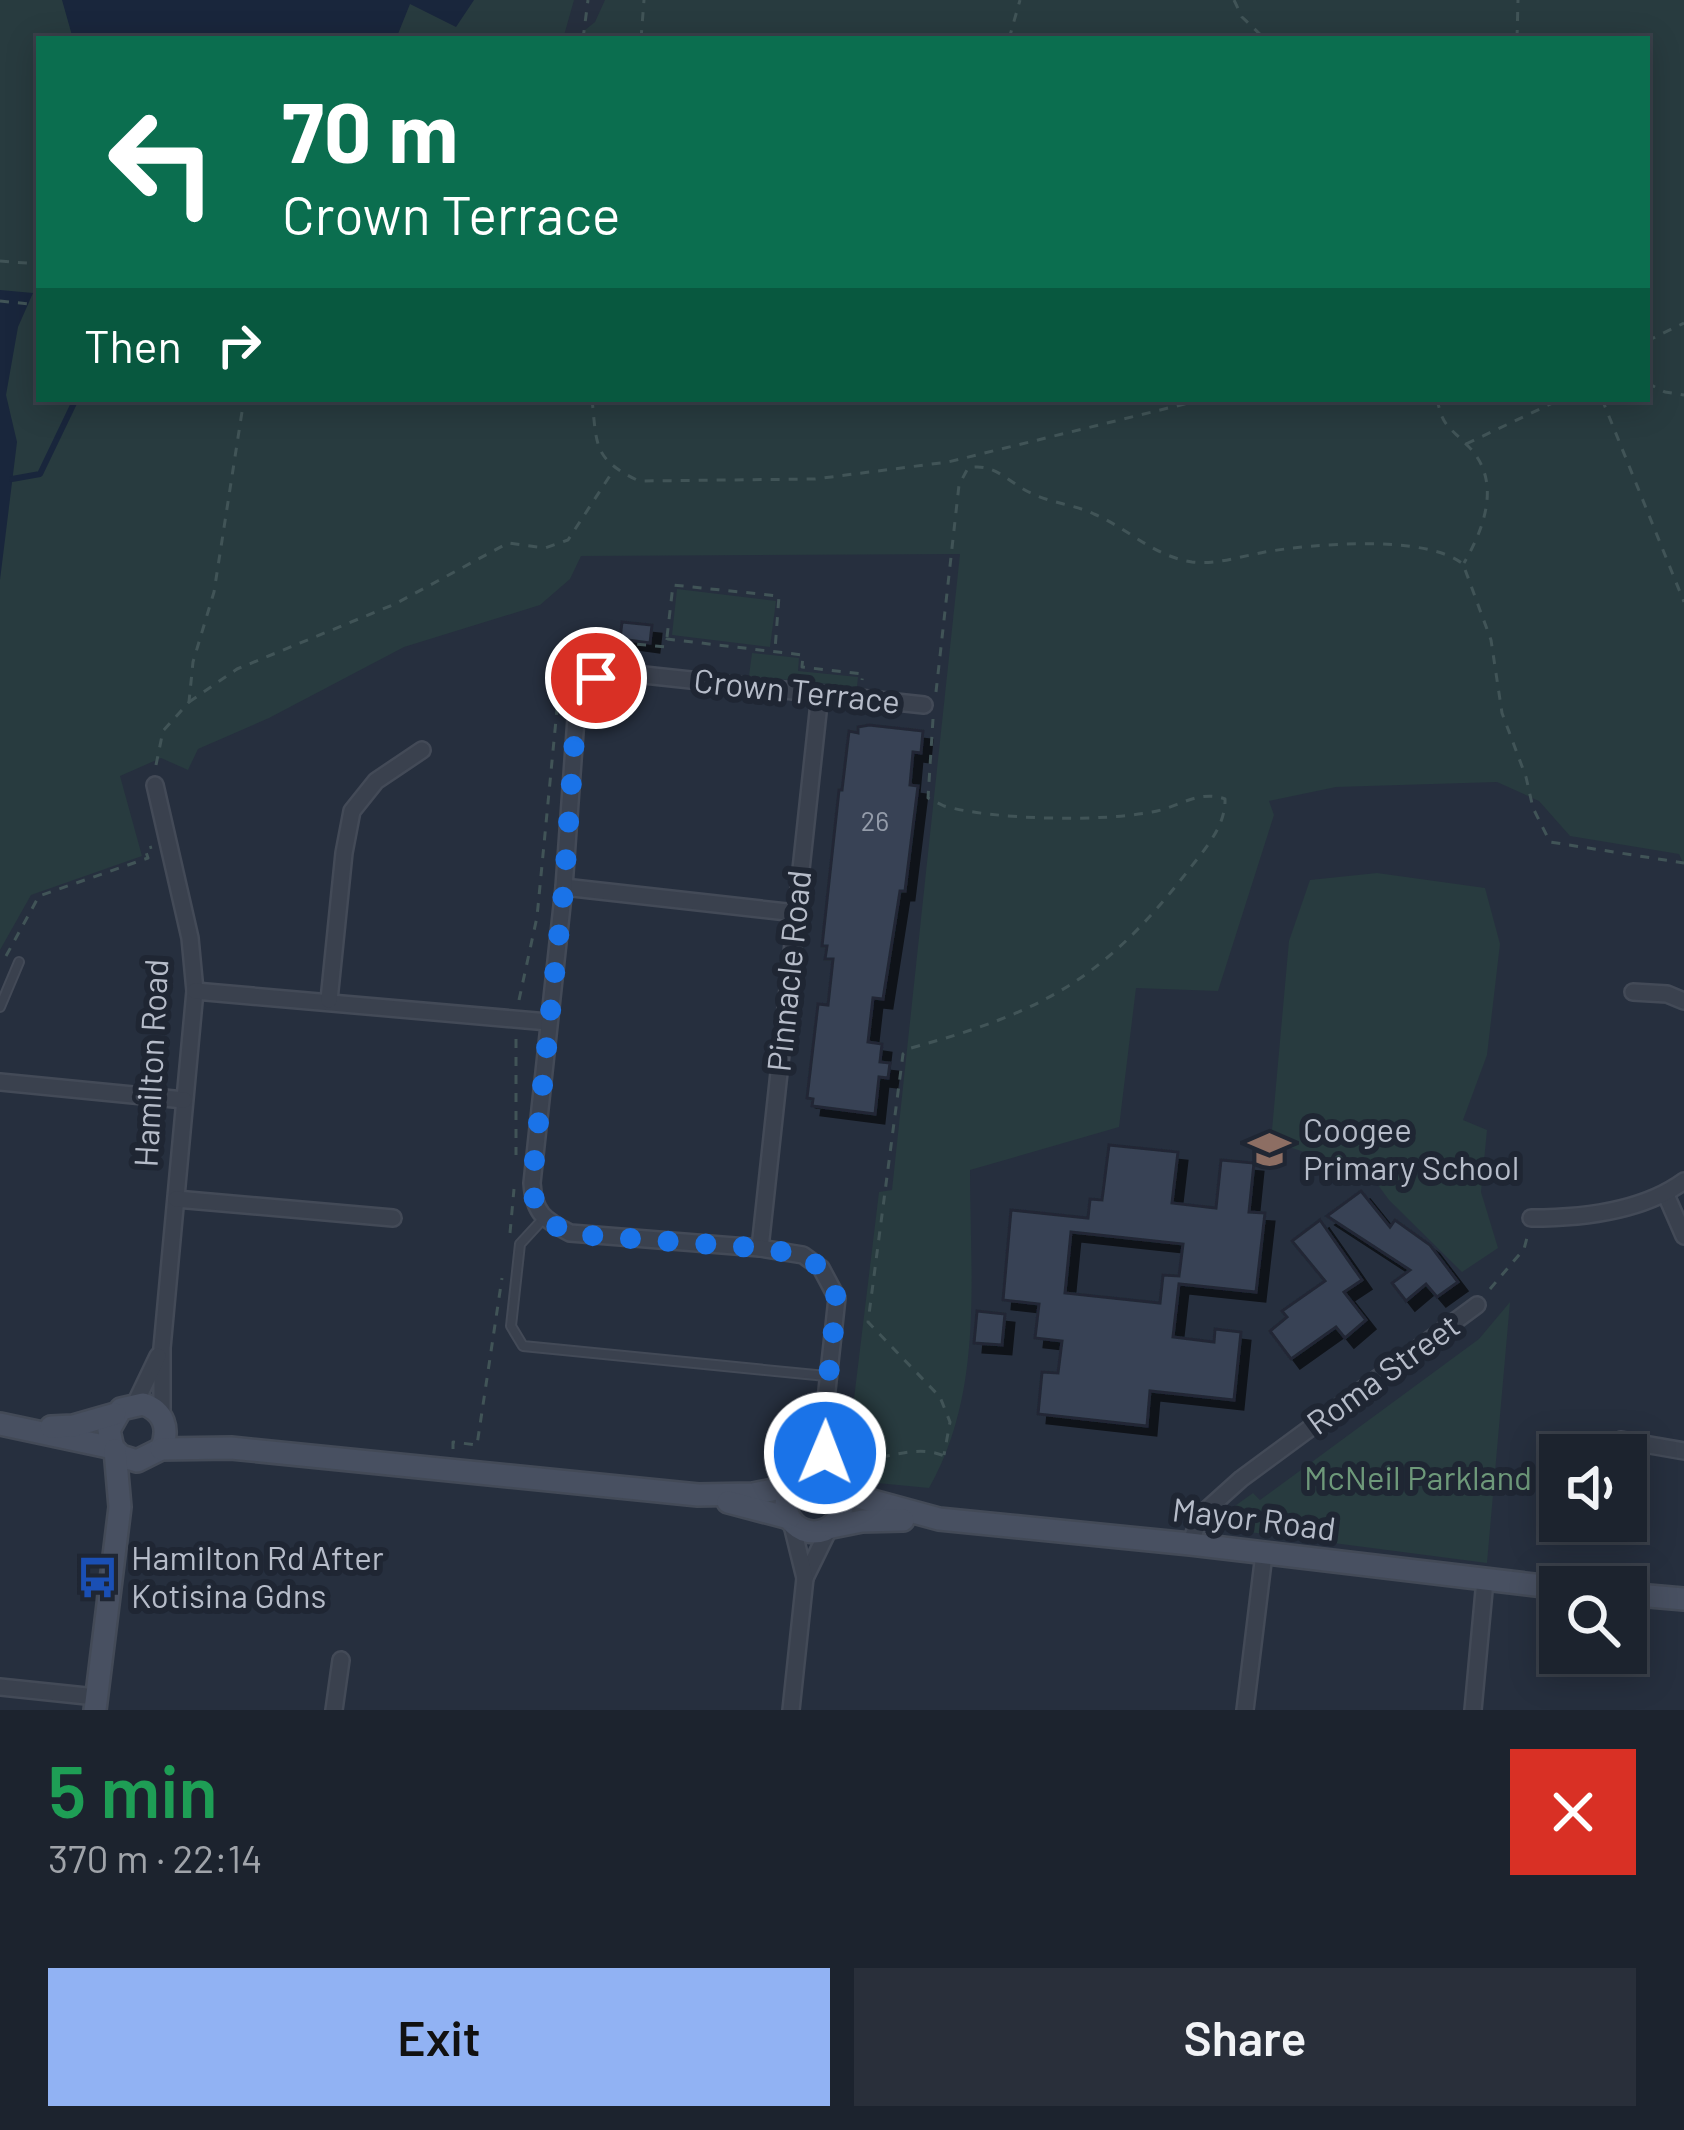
<!DOCTYPE html>
<html lang="en">
<head>
<meta charset="utf-8">
<style>
	:root { --surface:#1c232e; --page:#292f3a; --text:#f1f3f6; --muted:#a0a4aa; --line:#3a404a; --accent:#91b2f3 }
	body { margin:0; font-family:Barlow,sans-serif; background:var(--page); color:var(--text); height:100vh; display:flex; flex-direction:column; font-size:45px; white-space:nowrap }
	* { box-sizing:border-box; margin:0 }
	p { font-size:39px; color:var(--muted) }
	.icon { flex:none; width:66px; height:66px; fill:none; stroke:currentColor; stroke-width:2; stroke-linecap:round; stroke-linejoin:round }
	.map { position:relative; height:1710px; overflow:hidden }
	.drawer { display:flex; flex-direction:column; background:var(--surface); flex:1 }
	.drawer>* { flex:none }
	.guide { position:absolute; left:36px; top:36px; width:1614px; height:366px; border-radius:0px; box-shadow:0 6px 30px #0003,0 0 0 3px var(--line); background:#0b6e4f; color:#fff; overflow:hidden }
	.controls { position:absolute; left:1539px; top:1434px; display:grid; gap:24px }
	.controls a { display:grid; place-items:center; width:108px; height:108px; border-radius:0px; background:var(--surface); box-shadow:0 6px 30px #0003,0 0 0 3px var(--line); font-size:60px }
	.pin { position:absolute; display:grid; place-items:center; width:102px; height:102px; color:#fff; margin:-51px; border:6px solid #fff; border-radius:50%; box-shadow:0 3px 12px #0007 }
	.me { position:absolute; width:132px; margin:-66px; rotate:1deg; stroke-linejoin:round; filter:drop-shadow(0 0 9px #0008) }
	.turn { display:flex; align-items:center; gap:42px; height:252px; padding:0 48px; font-size:54px }
	.turn .icon { width:156px; height:156px; stroke-width:2.5 }
	.turn b { display:block; font-size:84px; line-height:102px }
	.then { display:flex; align-items:center; height:114px; padding:0 48px; background:#0003; gap:24px; font-size:45px }
	.round { display:grid; place-items:center; flex:none; width:126px; height:126px; border-radius:0px; background:var(--page) }
	.summary { display:flex; align-items:center; justify-content:space-between; height:204px; padding:0 48px }
	h1 { font-size:72px; font-weight:600; line-height:90px; color:#1e9e55 }
	.primary-button { display:flex; gap:24px; margin-top:auto; padding:24px 48px }
	.primary-button a { flex:1; height:138px; border-radius:0px; background:var(--accent); color:#111; font-size:48px; font-weight:600; line-height:138px; text-align:center }
	.primary-button a+a { background:var(--page); color:var(--text) }
	.map>svg:first-child { display:block }
</style>
</head>
<body>
<div class="map">
<svg width="1684" height="1710" viewBox="0 0 1684 1710">
	<defs>
		<filter id="shadow"><feDropShadow dx="9" dy="9" stdDeviation="0" flood-color="#0009"/></filter>
	</defs>
	<rect width="100%" height="100%" fill="#262f3e"/>
	<!-- green -->
	<g fill="#283b3f">
		<path d="M0 0H574L563 39H39V399H1647V39H574L595 22 605 0H1684V865L1679 854 1570 836 1539 801 1497 782 1336 787 1269 801 1274 815 1218 991 1136 988 1119 1127 970 1170C970 1278 984 1391 929 1488L867 1482 866 1475 849 1474 846 1465 879 1192 892 1190 960 554 581 556 570 579 540 605 404 647 269 718 198 749 188 770 161 758 120 776 142 856 31 895 0 950Z"/>
		<polygon points="677,589 776,601 770,647 672,635"/>
		<polygon points="752,653 799,658 798,671 858,677 857,687 749,676"/>
		<polygon points="1377,873 1485,888 1500,944 1487,1055 1463,1120 1487,1130 1481,1192 1498,1248 1462,1272 1389,1200 1370,1174 1271,1141 1289,941 1310,880"/>
		<polygon points="1510,1302 1487,1563 1226,1529 1225,1513 1253,1493 1260,1500 1479,1339"/>
	</g>
	<!-- water -->
	<g fill="#19263c">
		<polygon points="62,0 474,0 456,27 410,4 396,39 73,39"/>
		<polygon points="0,290 33,293 18,327 6,395 17,442 0,580"/>
	</g>
	<g fill="none" stroke-linecap="round" stroke-linejoin="round">
		<!-- stream -->
		<polyline stroke="#19263c" stroke-width="6" points="12,479 40,474 76,399"/>
	</g>
	<!-- building -->
	<g fill="#384354" stroke="#212835" stroke-width="3" fill-rule="evenodd" filter="url(#shadow)">
		<polygon points="622,622 652,625 650,643 620,639"/>
		<polygon points="869,725 923,731 921,753 913,752 910,785 918,786 905,891 900,891 883,999 873,998 868,1042 882,1044 880,1062 890,1063 888,1078 879,1077 875,1114 812,1106 813,1099 807,1098 818,1004 828,1005 833,959 825,959 827,946 822,946 839,790 842,790 849,731 858,733 858,727"/>
		<path d="M1109 1145 1178 1152 1172 1203 1216 1208 1221 1160 1254 1163 1249 1212 1265 1213 1256 1292 1179 1284 1173 1337 1214 1342 1215 1329 1241 1332 1234 1400 1150 1391 1147 1426 1038 1414 1042 1372 1058 1373 1062 1341 1035 1338 1039 1304 1003 1300 1011 1210 1088 1218 1090 1199 1102 1200ZM1071 1232 1183 1244 1179 1276 1163 1275 1160 1303 1065 1293Z"/>
		<polygon points="1361,1191 1390,1227 1395,1220 1430,1245 1458,1282 1437,1297 1426,1284 1406,1301 1392,1283 1410,1270 1327,1216"/>
		<polygon points="1320,1220 1362,1280 1344,1292 1366,1320 1345,1338 1336,1327 1291,1359 1270,1331 1287,1317 1282,1311 1325,1281 1292,1241"/>
		<polygon points="977,1311 1005,1314 1002,1345 974,1343"/>
	</g>
	<g fill="none" stroke-linecap="round" stroke-linejoin="round">
		<defs>
			<g id="lane">
				<polyline points="0,1007 19,962"/>
				<polyline points="543,1219 520,1244 511,1326 523,1346 826,1376"/>
			</g>
			<g id="street">
				<polyline points="155,785 190,938 195,991 162,1348 162,1418"/>
				<polyline points="564,887 796,913"/>
				<polyline points="195,991 548,1022"/>
				<polyline points="1633,992 1667,994 1684,1001"/>
				<polyline points="329,1000 344,853 352,811 376,781 422,750"/>
				<polyline points="0,1082 184,1100"/>
				<polyline points="1666,1195 1684,1236"/>
				<polyline points="176,1199 393,1218"/>
				<path d="M1531 1218C1581 1218 1643 1211 1684 1181"/>
				<polyline points="760,1248 820,694"/>
				<polyline points="135,1404 158,1356"/>
				<polyline points="1621,1440 1684,1451"/>
				<polyline points="804,1478 820,1436"/>
				<path d="M827 1478 823 1427 837 1298 821 1268 803 1255 760 1248 570 1233C544 1220 534 1213 532 1183L564 887 577 704C585 684 595 678 616 672L924 705"/>
				<polyline points="1190,1544 1201,1515 1241,1479 1477,1305"/>
				<polyline points="805,1578 829,1529"/>
				<polyline points="0,1687 96,1697"/>
				<polyline points="334,1710 341,1660"/>
				<polyline points="791,1710 805,1578 791,1521"/>
				<polyline points="1245,1710 1264,1554"/>
				<polyline points="1473,1710 1485,1580"/>
			</g>
			<g id="secondary">
				<path d="M0 1424 113 1448 121 1456 137 1461 161 1449C170 1429 164 1411 143 1404L121 1409 109 1430 113 1448"/>
				<polyline points="51,1427 73,1426 115,1414"/>
				<polyline points="161,1449 231,1448 698,1495 753,1494 792,1486"/>
				<circle cx="814" cy="1504" r="28"/>
				<polyline points="840,1492 939,1519 1190,1544 1560,1588"/>
				<polyline points="728,1502 789,1518"/>
				<polyline points="832,1527 862,1521 903,1520"/>
				<polyline points="1626,1594 1684,1599"/>
				<polyline points="95,1710 120,1507 115,1450"/>
			</g>
		</defs>
		<!-- lane casing -->
		<use href="#lane" stroke="#434a57" stroke-width="12"/>
		<!-- street casing -->
		<use href="#street" stroke="#434a57" stroke-width="20"/>
		<!-- secondary casing -->
		<use href="#secondary" stroke="#434a57" stroke-width="26"/>
		<!-- path -->
		<g stroke="#415457" stroke-width="3" stroke-dasharray="9 9" stroke-linecap="butt">
			<polyline points="1234,0 1242,17 1265,39"/>
			<polyline points="583,39 588,0"/>
			<polyline points="641,39 644,0"/>
			<polyline points="1009,39 1020,0"/>
			<polyline points="1517,39 1518,0"/>
			<polyline points="0,261 39,264"/>
			<polyline points="0,301 39,305"/>
			<polyline points="1647,341 1684,323"/>
			<polyline points="1647,383 1665,392 1684,395"/>
			<path d="M592 399C597 446 593 459 639 481L815 479 948 462 1205 399"/>
			<path d="M1437 399C1443 428 1449 426 1468 446 1502 480 1485 527 1464 563"/>
			<polyline points="1602,399 1684,602"/>
			<polyline points="1466,444 1561,399"/>
			<polyline points="667,637 673,585 779,596 775,650"/>
			<path d="M936 692 959 485 968 468C996 462 1009 484 1033 494 1052 503 1075 505 1094 514 1129 529 1153 556 1192 562 1216 565 1242 556 1265 552 1311 544 1426 534 1463 564L1491 640 1502 713 1526 777 1533 808 1550 842 1684 863"/>
			<polyline points="189,702 237,669 395,604 508,543 545,548 568,540 613,471"/>
			<path d="M933 719 928 798 944 806C994 820 1101 822 1152 812 1177 808 1199 789 1225 799 1226 827 1203 851 1187 872 1103 980 1042 1012 911 1048L903 1054 868 1322 940 1397 950 1422 944 1455"/>
			<polyline points="156,765 163,731 189,702 193,662 214,592 244,399"/>
			<polyline points="6,956 39,896 148,858 145,849 152,847"/>
			<polyline points="519,1000 537,917 563,647 585,639 666,647 667,639 803,655 802,667 863,674 862,680"/>
			<polyline points="516,1039 516,1155"/>
			<polyline points="510,1233 514,1189"/>
			<polyline points="1490,1289 1524,1249 1528,1234"/>
			<polyline points="453,1449 453,1442 477,1445 502,1278"/>
			<path d="M845 1459C882 1465 916 1439 950 1459"/>
		</g>
		<!-- lane -->
		<use href="#lane" stroke="#3a414e" stroke-width="8"/>
		<!-- street -->
		<use href="#street" stroke="#3a414e" stroke-width="15"/>
		<!-- secondary -->
		<use href="#secondary" stroke="#485061" stroke-width="21"/>
	</g>
	<g fill="none" stroke-linecap="round" stroke-linejoin="round">
		<!-- route -->
		<path stroke="#1a73e8" stroke-width="21" stroke-dasharray="0 37.8" d="M596 678 583 690 577 704 564 887 532 1183C534 1213 544 1220 570 1234L760 1248 803 1255 821 1268 837 1298 823 1427 825 1453"/>
	</g>
	<!-- icons -->
	<defs>
		<symbol id="school-bare" viewBox="-9 -9 18 18"><path d="M0-5L7-2L0 1L-7-2ZM-4 1L0 2.5L4 1V4Q0 6-4 4Z" fill="#8d6e63" stroke="#1f2633" stroke-width="2.5" paint-order="stroke"/></symbol>
		<symbol id="bus-bare" viewBox="-9 -9 18 18"><path d="M-5-6H5V4H4V6H2V4H-2V6H-4V4H-5ZM-3.5-4V0h7V-4ZM-3.5 1.2v1.5H-2V1.2ZM2 1.2v1.5H3.5V1.2Z" fill="#1a4fb4" stroke="#1f2633" stroke-width="2.5" paint-order="stroke"/></symbol>
	</defs>
	<g fill-rule="evenodd">
		<use href="#school-bare" x="1240" y="1120" width="59" height="59"/>
		<use href="#bus-bare" x="68" y="1548" width="59" height="59"/>
	</g>
	<g text-anchor="middle" stroke-width="12" stroke-linejoin="round" paint-order="stroke">
		<!-- number labels -->
		<g font-size="27" fill="#949caa">
			<text x="875" y="831">26</text>
		</g>
		<!-- street labels -->
		<g font-size="33" fill="#b6bcc9" stroke="#1f2633">
			<text transform="translate(797 691) rotate(6)" y="12">Crown Terrace</text>
			<text transform="translate(789 971) rotate(-84)" y="12">Pinnacle Road</text>
			<text transform="translate(151 1063) rotate(-87)" y="12">Hamilton Road</text>
			<text transform="translate(1383 1374) rotate(-36)" y="12">Roma Street</text>
			<text transform="translate(1254 1519) rotate(7)" y="12">Mayor Road</text>
		</g>
		<!-- poi labels -->
		<g font-size="33" fill="#b6bcc9" stroke="#1f2633" text-anchor="start">
			<text x="1303" y="1142">Coogee<tspan x="1303" dy="38">Primary School</tspan></text>
			<text x="131" y="1570">Hamilton Rd After<tspan x="131" dy="38">Kotisina Gdns</tspan></text>
		</g>
		<!-- park labels -->
		<g font-size="33" fill="#6e997a" stroke="#1f2633">
			<text x="1418" y="1490">McNeil Parkland</text>
		</g>
	</g>
</svg>
<div class="controls">
<a><svg class="icon" aria-label="sound" viewBox="0 0 24 24"><path d="M4 9h4l5-4v14l-5-4H4zM17 9q2 3 0 6"/></svg></a>
<a><svg class="icon" aria-label="search" viewBox="0 0 24 24"><circle cx="10" cy="10" r="6"/><path d="M15 15l6 6"/></svg></a>
</div>
<div class="pin" style="left:596px;top:678px;background:#d93025"><svg class="icon" aria-label="arrive" viewBox="0 0 24 24"><path d="M6 21V4h12l-3 4 3 4H6"/></svg></div>
<svg class="me" style="left:825px;top:1453px" viewBox="-20 -20 40 40"><circle r="17" fill="#1a73e8" stroke="#fff" stroke-width="3"/><path d="M0-11L8 9 0 5-8 9z" fill="#fff"/></svg>
<div class="guide">
<div class="turn"><svg class="icon" aria-label="left" viewBox="0 0 24 24"><path d="M17 20v-9H6M10 6l-5 5 5 5"/></svg><div><b>70 m</b>Crown Terrace</div></div>
<div class="then">Then<svg class="icon" aria-label="right" viewBox="0 0 24 24"><path d="M7 20v-9h11M14 6l5 5-5 5"/></svg></div>
</div>
</div>
<section class="drawer">
<div class="summary"><div><h1>5 min</h1><p>370 m · 22:14</p></div><a class="round" style="background:#d93025;color:#fff"><svg class="icon" aria-label="close" viewBox="0 0 24 24"><path d="M6 6l12 12M18 6L6 18"/></svg></a></div>
<div class="primary-button"><a>Exit</a><a>Share</a></div>
</section>
</body>
</html>
